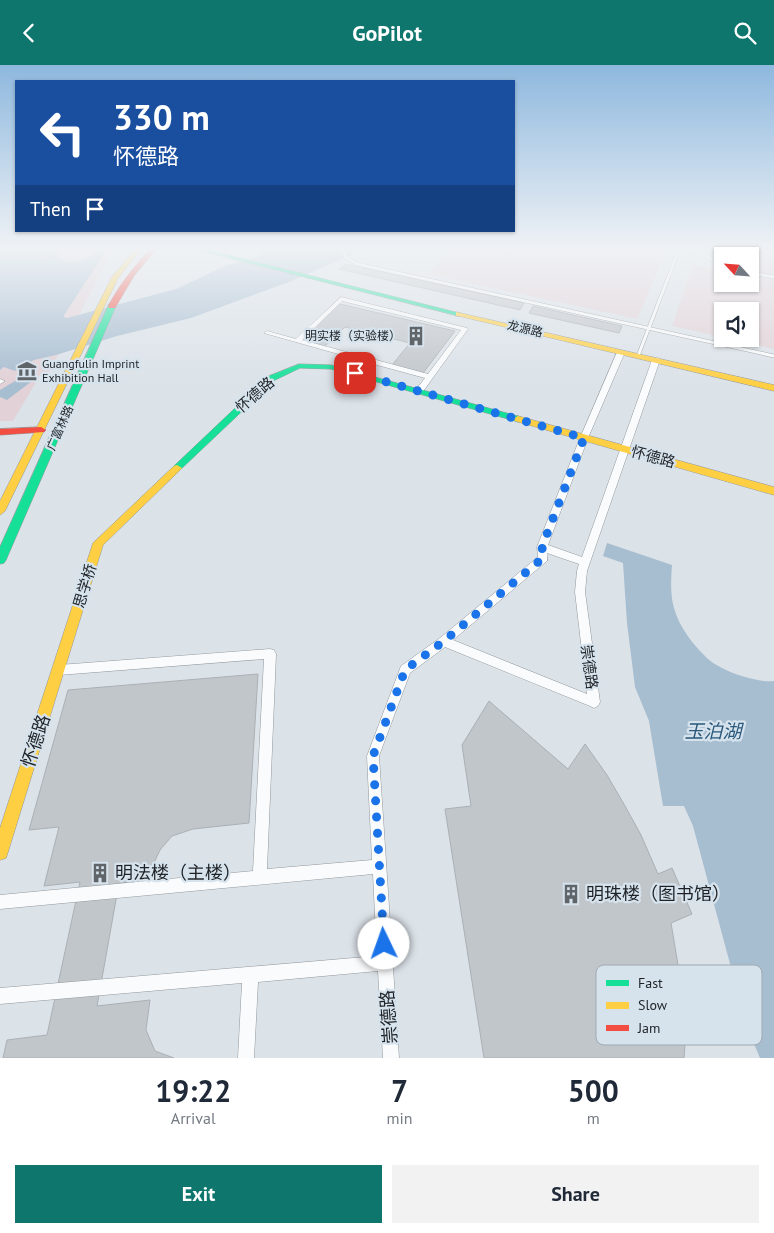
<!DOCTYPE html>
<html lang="en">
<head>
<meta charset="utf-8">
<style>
	:root { --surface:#fff; --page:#f2f2f3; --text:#1f2937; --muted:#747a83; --accent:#0f766e }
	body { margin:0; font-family:"PT Sans","Noto Sans SC",sans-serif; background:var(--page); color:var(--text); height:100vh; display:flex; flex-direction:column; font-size:19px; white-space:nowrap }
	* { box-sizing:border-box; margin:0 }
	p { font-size:16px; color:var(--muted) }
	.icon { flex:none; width:28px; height:28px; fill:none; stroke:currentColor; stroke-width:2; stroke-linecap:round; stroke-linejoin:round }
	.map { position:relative; height:993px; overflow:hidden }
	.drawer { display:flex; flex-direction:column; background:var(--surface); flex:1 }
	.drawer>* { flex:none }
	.hud { position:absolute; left:15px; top:15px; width:500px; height:152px; border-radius:0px; box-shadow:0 1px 4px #0004; background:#1a4fa0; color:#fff; overflow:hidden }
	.needle { width:32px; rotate:296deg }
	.fabs { position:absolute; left:714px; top:182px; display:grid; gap:10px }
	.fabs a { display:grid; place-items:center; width:45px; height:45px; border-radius:0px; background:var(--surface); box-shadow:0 1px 4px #0004; font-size:25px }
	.pin { position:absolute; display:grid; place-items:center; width:42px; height:42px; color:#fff; margin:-21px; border-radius:10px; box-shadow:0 2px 8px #0006 }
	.me { position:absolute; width:55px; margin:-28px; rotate:357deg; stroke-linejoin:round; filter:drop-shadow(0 0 4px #0008) }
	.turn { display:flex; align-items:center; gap:18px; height:105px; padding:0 15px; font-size:22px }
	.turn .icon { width:65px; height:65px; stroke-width:2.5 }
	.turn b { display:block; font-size:35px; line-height:42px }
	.then { display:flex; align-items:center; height:48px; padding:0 15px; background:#0003; gap:10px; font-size:19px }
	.eta { display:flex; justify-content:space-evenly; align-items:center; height:85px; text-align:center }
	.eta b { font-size:30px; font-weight:700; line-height:35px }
	.cta { display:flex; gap:10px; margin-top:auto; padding:10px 15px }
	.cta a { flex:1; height:58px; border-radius:0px; background:var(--accent); color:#fff; font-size:20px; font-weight:700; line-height:58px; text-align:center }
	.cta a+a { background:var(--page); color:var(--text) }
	header { display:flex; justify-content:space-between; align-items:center; height:65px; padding:0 15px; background:var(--accent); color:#fff; font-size:22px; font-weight:700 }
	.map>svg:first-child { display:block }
</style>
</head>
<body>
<header><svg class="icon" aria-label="back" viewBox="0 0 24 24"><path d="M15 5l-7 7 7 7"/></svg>GoPilot<svg class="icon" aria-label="search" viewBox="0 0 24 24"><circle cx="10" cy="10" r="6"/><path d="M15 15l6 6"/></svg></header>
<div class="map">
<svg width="774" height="993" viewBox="0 0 774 993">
	<rect width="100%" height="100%" fill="#dbe2e8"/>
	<!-- green -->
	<g fill="#e2d1d6">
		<polygon points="0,182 113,182 114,183 48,309 40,310 13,356 0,356"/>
		<polygon points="499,182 668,182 637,254 428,209 451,184"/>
		<polygon points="723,182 774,182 774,211 750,205 750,191 724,191 720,184"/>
		<polygon points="693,199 722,205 722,219 750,219 750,210 774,215 774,284 730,274 750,274 750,246 722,246 722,272 672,261"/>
	</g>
	<!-- water -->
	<g fill="#a7bdd0">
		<path d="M0 182H51L40 183 34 188 47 192 56 190C65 202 83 197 93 189L94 185 88 182H106L101 194 64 250V252L67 253 176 224 225 201 260 191 264 188 260 187 265 183 275 184 293 182H499L451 184 409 182 360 186 289 217 191 253 117 271 56 290 34 295 15 306 4 302 0 305Z"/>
		<polygon points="20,313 32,316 7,335 0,332 0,325"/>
		<path d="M607 478 672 500C671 514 670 529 674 543 679 562 694 581 708 594 721 606 757 618 774 616V993H760L747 962 693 761 684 741H663L649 656 635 622 627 558 623 498 603 491Z"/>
	</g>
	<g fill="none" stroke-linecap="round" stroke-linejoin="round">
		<!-- stream -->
		<polyline stroke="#a7bdd0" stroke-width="2.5" points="252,182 263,184"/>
	</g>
	<!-- building -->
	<g fill="#c1c6cb" stroke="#abb0b5">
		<polygon points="52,182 62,182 58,189 52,192 35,188 40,184"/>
		<polygon points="346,199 524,238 520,245 339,204"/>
		<polygon points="340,239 455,266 423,308 392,300 410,278 345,262 324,282 300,276"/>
		<polygon points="533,241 622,261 619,268 529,248"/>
		<polygon points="258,609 249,758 193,764 172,771 160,785 153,800 151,815 119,818 97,941 150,935 146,965 155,986 174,993 3,993 7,975 47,970 80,817 44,821 59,762 29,765 68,625"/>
		<polygon points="489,636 568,704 585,679 607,710 625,741 641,770 658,809 672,803 692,849 671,858 687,954 684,993 484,993 445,744 471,741 462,680"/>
	</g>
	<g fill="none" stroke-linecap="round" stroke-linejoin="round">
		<defs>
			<g id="lane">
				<polyline points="339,182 347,193 357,199 774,291"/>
				<polyline points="690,182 722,200"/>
				<polyline points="706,182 720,184"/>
				<polyline points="750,208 774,212"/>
				<polyline points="638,291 680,182"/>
			</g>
			<g id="street">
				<path d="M341 232 467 263 468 264 422 328H419L415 326 425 313 355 294 345 307H339L338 305 349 292 264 268 267 266 296 274ZM342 236 461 265 428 309 302 275Z"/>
				<path d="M618 285 625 287 588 373 548 480 582 492 652 295 659 293 660 295 587 506 585 527 600 637 598 641 594 643 590 641 445 582 410 608 379 691 399 993H383L378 906 258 917 254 993H238L242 918 0 939V923L377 891 373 809 0 844V830L253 806 264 594 59 610 55 609 53 605 55 601 59 600 270 584 274 585 276 589 267 804 372 795 367 691 401 601 440 573 538 492 537 482 580 373ZM547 488 579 499 577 506 575 527 587 629 453 575 547 496Z"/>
				<polygon points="365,310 371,310 372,312 363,324 357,324 356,322"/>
				<polygon points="0,314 5,316 0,319"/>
			</g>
			<g id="fast">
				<polygon points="186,182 196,182 463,249 459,251"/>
				<polygon points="109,239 116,241 6,495 4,498 0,499 0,482"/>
				<polygon points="299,299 331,300 521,352 523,354 518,357 515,356 331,304 300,303 275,315 180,405 174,405 172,403 174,401 269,311"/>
			</g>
			<g id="slow">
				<polygon points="137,182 143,182 118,213 5,446 0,450 0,436 112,212"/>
				<polygon points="456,247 774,320 774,326 459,251 456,251"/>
				<polygon points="518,351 774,422 774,430 515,356 513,354"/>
				<polygon points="177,400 182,403 180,405 103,480 8,787 6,793 0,795 0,763 93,478 174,401"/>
			</g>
			<g id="jam">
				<path d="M152 182H158L134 211 115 243H109L108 241C120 219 135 200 152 182Z"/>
				<polygon points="41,362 46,365 44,367 0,370 0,364"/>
			</g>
		</defs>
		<!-- lane casing -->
		<use href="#lane" stroke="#92989c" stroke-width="4"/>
		<!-- street casing -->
		<use href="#street" stroke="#92989c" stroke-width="1"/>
		<!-- fast casing -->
		<use href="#fast" stroke="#92989c" stroke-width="1"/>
		<!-- slow casing -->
		<use href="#slow" stroke="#92989c" stroke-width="1"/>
		<!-- jam casing -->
		<use href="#jam" stroke="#92989c" stroke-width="1"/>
		<!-- lane -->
		<use href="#lane" stroke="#fafbfc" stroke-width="3"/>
		<!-- street -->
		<use href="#street" fill="#fafbfc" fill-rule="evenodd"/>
		<!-- fast -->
		<use href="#fast" fill="#16e098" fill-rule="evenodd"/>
		<!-- slow -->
		<use href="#slow" fill="#ffcf43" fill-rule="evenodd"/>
		<!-- jam -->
		<use href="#jam" fill="#f24e42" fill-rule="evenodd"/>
	</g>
	<!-- sky -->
	<linearGradient id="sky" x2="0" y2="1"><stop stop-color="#8eb8de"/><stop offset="0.57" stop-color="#eff2f5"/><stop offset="1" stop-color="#eff2f5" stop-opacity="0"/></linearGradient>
	<rect width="774" height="321" fill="url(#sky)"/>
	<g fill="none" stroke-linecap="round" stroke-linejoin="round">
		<!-- route -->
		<polyline stroke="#1a73e8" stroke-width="9" stroke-dasharray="0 16.2" points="355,308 584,373 542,482 543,493 444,576 405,605 373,691 384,879"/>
	</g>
	<!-- icons -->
	<defs>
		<symbol id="building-bare" viewBox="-9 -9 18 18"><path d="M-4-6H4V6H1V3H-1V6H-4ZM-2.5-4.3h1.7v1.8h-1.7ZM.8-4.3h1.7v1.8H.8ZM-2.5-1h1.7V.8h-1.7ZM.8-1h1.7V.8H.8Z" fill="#60656a" stroke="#d6e3ed" stroke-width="2.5" paint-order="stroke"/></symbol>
		<symbol id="museum-bare" viewBox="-9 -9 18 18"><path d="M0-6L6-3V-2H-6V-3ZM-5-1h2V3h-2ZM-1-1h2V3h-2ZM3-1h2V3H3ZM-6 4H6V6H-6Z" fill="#60656a" stroke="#d6e3ed" stroke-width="2.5" paint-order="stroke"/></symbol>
	</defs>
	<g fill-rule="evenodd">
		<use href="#building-bare" x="402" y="257" width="28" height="28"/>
		<use href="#museum-bare" x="13" y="292" width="28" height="28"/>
		<use href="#building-bare" x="86" y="794" width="28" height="28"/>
		<use href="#building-bare" x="557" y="815" width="28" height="28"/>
	</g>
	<g text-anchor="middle" stroke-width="4.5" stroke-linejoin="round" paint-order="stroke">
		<!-- far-street labels -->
		<g font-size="12" fill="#1e2226" stroke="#d6e3ed">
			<text transform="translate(525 264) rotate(13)" y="4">龙源路</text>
			<text transform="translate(60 363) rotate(-66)" y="4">广富林路</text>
		</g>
		<!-- far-poi labels -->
		<g font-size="12" fill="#1e2226" stroke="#d6e3ed" text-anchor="end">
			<text x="401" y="275">明实楼（实验楼）</text>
			<text x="42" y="303" text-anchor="start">Guangfulin Imprint<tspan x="42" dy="14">Exhibition Hall</tspan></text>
		</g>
		<!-- street labels -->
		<g font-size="15" fill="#1e2226" stroke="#d6e3ed">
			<text transform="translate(255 330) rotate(-41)" y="5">怀德路</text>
			<text transform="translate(653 392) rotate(15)" y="5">怀德路</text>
			<text transform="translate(85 521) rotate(-73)" y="5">思学桥</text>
			<text transform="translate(589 602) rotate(82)" y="5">崇德路</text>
		</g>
		<!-- near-street labels -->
		<g font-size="18" fill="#1e2226" stroke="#d6e3ed">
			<text transform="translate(36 676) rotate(-72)" y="6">怀德路</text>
			<text transform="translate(389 952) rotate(-94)" y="6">崇德路</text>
		</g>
		<!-- near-poi labels -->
		<g font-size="18" fill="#1e2226" stroke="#d6e3ed" text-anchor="start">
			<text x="115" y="814">明法楼（主楼）</text>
			<text x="586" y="835">明珠楼（图书馆）</text>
		</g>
		<!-- near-water labels -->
		<g font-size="19" font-style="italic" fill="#2a597b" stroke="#d6e3ed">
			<text x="713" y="673">玉泊湖</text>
		</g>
	</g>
	<!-- legend -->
	<rect x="596" y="900" width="166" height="80" rx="8" fill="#d6e3ed" stroke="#9fa9b1" stroke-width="1"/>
	<rect x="606" y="915" width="23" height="6" fill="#16e098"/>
	<rect x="606" y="937" width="23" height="7" fill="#ffcf43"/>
	<rect x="606" y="960" width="23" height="6" fill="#f24e42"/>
	<g font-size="14" fill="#1e2226">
		<text x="638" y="923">Fast</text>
		<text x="638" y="945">Slow</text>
		<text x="638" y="968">Jam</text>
	</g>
</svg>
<div class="fabs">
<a><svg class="needle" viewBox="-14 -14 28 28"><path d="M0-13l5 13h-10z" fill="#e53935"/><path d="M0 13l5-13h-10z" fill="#747a83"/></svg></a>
<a><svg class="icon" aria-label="sound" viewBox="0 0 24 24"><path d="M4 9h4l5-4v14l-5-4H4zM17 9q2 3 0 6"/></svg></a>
</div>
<div class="pin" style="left:355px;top:308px;background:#d93025"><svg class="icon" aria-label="arrive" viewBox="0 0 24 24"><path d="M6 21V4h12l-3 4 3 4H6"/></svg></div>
<svg class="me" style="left:384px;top:879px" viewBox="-20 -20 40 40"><circle r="19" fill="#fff"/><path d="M0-13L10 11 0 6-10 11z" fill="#1a73e8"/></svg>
<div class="hud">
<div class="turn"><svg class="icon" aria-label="left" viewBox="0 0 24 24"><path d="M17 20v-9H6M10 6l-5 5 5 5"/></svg><div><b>330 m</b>怀德路</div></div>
<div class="then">Then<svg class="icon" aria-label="arrive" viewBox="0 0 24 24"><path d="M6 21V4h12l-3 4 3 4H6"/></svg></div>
</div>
</div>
<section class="drawer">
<div class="eta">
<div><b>19:22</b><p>Arrival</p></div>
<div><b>7</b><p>min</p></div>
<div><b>500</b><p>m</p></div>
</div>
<div class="cta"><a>Exit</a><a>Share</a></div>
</section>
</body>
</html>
